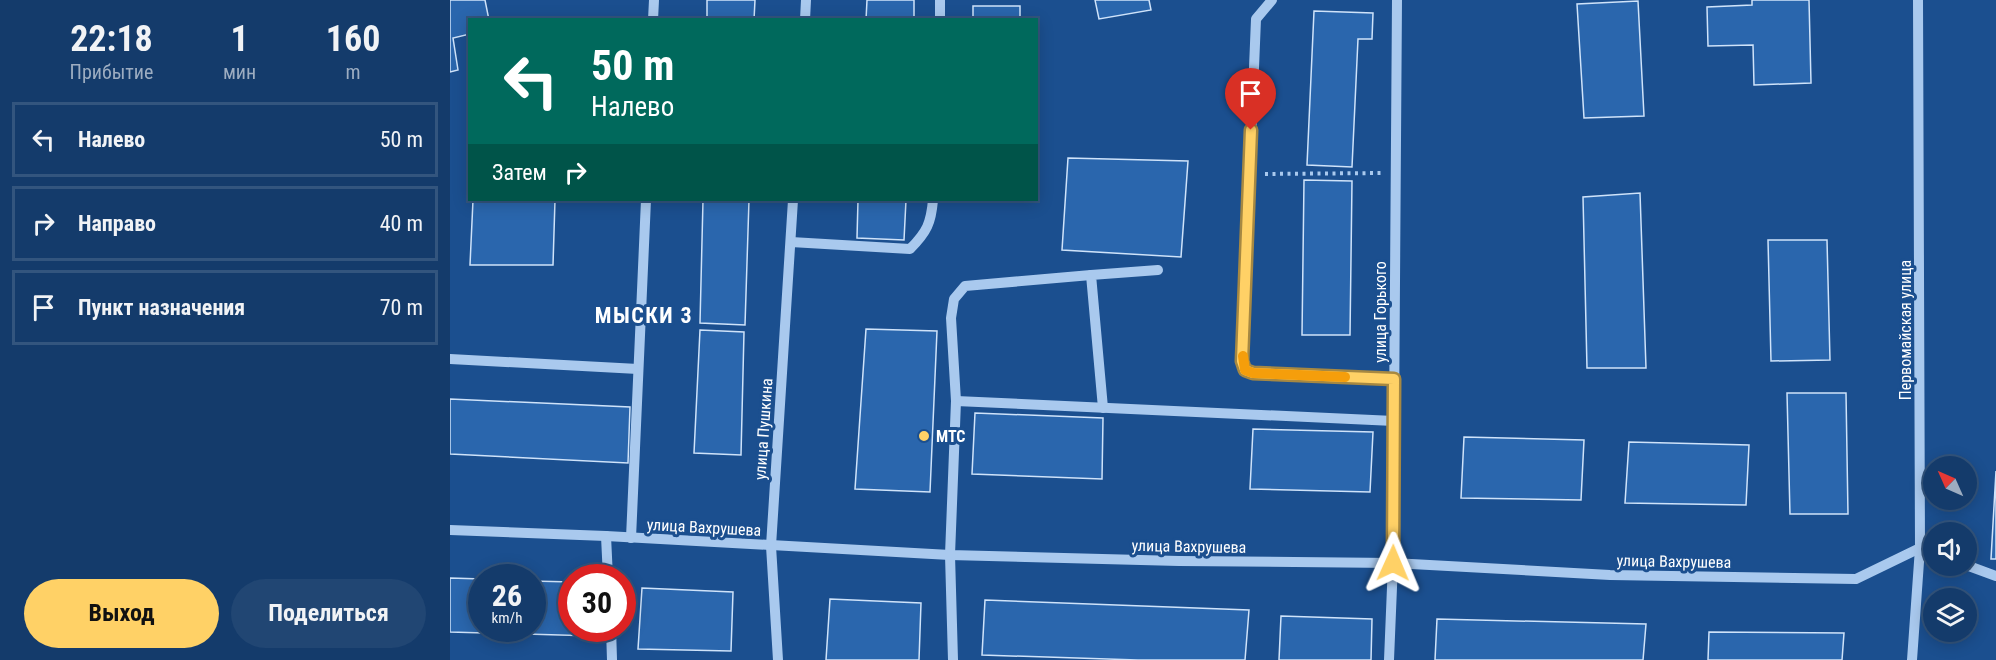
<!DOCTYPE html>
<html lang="ru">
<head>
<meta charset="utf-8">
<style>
	:root { --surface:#143b6b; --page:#214673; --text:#f1f3f6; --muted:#9dadc1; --line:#33557e; --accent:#ffd166 }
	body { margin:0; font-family:"Roboto Condensed",sans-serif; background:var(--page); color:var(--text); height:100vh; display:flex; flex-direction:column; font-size:22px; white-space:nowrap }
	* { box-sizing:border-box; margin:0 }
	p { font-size:20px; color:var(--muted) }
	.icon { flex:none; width:33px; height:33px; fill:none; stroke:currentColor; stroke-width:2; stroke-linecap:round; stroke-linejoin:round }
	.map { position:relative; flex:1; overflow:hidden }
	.drawer { display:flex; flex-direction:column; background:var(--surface); width:450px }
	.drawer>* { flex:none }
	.hud { position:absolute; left:18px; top:18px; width:570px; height:183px; border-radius:0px; box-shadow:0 3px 15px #0003,0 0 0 2px var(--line); background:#00695c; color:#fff; overflow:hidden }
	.needle { width:39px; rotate:315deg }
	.fabs { position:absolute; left:1473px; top:456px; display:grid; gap:12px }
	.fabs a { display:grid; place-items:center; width:54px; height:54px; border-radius:50%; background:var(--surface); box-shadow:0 3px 15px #0003,0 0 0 2px var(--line); font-size:30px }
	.speed { position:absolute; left:18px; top:564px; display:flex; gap:12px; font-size:30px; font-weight:700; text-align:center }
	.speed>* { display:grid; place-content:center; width:78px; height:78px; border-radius:50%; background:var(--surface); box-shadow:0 3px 15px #0003,0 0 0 2px var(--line); line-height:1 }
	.speed small { font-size:15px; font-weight:400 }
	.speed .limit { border:9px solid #d22; background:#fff; color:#111 }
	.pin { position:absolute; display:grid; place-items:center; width:51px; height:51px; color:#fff; margin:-62px -26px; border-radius:50% 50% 50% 0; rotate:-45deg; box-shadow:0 0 6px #0007 }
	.pin .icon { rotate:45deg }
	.me { position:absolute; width:66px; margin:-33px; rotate:1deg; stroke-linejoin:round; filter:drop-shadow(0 0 4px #0008) }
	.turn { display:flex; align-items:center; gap:21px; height:126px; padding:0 24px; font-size:27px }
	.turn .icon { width:78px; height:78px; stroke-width:2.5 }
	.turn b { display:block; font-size:42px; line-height:51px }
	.then { display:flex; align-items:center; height:57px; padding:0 24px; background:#0003; gap:12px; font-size:22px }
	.eta { display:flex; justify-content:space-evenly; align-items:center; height:102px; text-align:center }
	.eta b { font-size:36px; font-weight:700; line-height:42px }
	.action { display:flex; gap:12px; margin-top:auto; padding:12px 24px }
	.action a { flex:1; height:69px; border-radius:36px; background:var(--accent); color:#111; font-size:24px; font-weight:700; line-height:69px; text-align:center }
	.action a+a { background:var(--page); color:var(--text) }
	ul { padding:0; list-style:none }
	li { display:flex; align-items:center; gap:18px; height:75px; margin:0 12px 9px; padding:0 12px; border:3px solid var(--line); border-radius:0px }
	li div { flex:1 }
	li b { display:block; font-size:22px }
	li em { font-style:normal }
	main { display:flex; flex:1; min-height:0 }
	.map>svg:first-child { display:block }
</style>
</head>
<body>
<main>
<section class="drawer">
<div class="eta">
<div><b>22:18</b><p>Прибытие</p></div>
<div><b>1</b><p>мин</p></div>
<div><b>160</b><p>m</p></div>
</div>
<ul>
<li><svg class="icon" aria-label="left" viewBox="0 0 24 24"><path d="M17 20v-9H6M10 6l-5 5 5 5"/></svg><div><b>Налево</b></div><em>50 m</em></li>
<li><svg class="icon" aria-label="right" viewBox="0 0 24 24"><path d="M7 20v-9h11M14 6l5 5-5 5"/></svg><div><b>Направо</b></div><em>40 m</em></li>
<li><svg class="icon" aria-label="arrive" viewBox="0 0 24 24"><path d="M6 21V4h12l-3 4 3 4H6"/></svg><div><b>Пункт назначения</b></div><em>70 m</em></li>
</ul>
<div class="action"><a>Выход</a><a>Поделиться</a></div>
</section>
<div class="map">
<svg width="1546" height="660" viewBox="0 0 1546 660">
	<rect width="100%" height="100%" fill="#1b4f8f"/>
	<!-- building -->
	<g fill="#2a66ad" stroke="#cfe3fa" stroke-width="1.5">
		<polygon points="0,0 35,0 39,20 20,20 20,34 3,38 8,70 0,72"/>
		<polygon points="257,0 305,0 304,20 257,20"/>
		<polygon points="417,0 464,0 464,20 416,20"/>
		<polygon points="645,0 699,0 701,10 649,19"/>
		<polygon points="1302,0 1359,0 1361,83 1304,85 1303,45 1258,46 1257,7 1302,5"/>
		<polygon points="1188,1 1194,116 1134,118 1127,4"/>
		<rect x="523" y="6" width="47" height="14"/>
		<polygon points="864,11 923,13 922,39 908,39 902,167 857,165"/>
		<polygon points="618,158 738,161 731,257 612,250"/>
		<polygon points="854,180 902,181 900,335 852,335"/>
		<polygon points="1190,193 1196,368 1137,368 1133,197"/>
		<polygon points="23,200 105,200 103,265 20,265"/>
		<polygon points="253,200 299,200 295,325 250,323"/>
		<polygon points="408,200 456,200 454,240 407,238"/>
		<polygon points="1318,240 1377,240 1380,360 1321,361"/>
		<polygon points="416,329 487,331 480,492 405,489"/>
		<polygon points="250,330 294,332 291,455 244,453"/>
		<polygon points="1337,393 1396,393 1398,514 1340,514"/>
		<polygon points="0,399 180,407 178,463 0,454"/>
		<polygon points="525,413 653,418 652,479 522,474"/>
		<polygon points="803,429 923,432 920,492 800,489"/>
		<polygon points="1014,437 1134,440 1131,500 1011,498"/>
		<polygon points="1179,442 1299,445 1296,505 1175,503"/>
		<polygon points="1546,471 1546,559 1541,559"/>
		<polygon points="0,578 32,579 32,628 82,628 82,581 122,582 122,628 144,628 144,636 0,632"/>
		<polygon points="192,588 283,592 281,651 188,649"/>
		<polygon points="380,599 471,603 469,660 376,660"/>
		<polygon points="535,600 799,610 795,660 688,660 532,655"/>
		<polygon points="831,616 922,619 921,660 829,660"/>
		<polygon points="987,619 1196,624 1193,660 985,660"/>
		<polygon points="1259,632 1394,633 1392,660 1258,660"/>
	</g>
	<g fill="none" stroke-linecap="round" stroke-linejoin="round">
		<!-- path -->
		<polyline stroke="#a9c9ee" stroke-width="4" stroke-dasharray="3 4.5" stroke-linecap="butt" points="815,174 931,173"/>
		<!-- minor -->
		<g stroke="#a9c9ee" stroke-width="10">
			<polyline points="822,0 806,19 792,361 795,370 803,373 944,379"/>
			<polyline points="203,20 204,0"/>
			<polyline points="355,20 356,0"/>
			<polyline points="490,20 490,0"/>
			<path d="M341 242 460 249C477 232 481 223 483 200"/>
			<polyline points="0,359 188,369"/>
			<polyline points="506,401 501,318 504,299 515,286 641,275"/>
			<polyline points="653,408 641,275 708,270"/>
			<polyline points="0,530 156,536 500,555 729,561 943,563 1160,575 1406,579 1470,548 1484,553"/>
			<polyline points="156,536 158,578"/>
			<polyline points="181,538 196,200"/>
			<polyline points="1516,565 1546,576"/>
			<polyline points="161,628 162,660"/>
			<polyline points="328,660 321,546 343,200"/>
			<polyline points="503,660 500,555 506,401 944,421"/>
			<polyline points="939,660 943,563 947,0"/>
			<polyline points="1462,660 1470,548 1468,0"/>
		</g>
	</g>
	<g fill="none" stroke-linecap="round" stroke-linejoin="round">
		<defs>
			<polyline id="route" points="801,130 792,361 795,370 803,373 944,379 943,563"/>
		</defs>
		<!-- route casing -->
		<use href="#route" stroke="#a68842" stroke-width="15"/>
		<!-- route -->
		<use href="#route" stroke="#ffd166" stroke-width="10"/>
		<!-- slow -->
		<polyline stroke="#f59e0b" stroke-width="10" points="793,356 795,370 803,373 895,377"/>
	</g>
	<!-- markers -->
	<circle fill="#ffd166" stroke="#1b4f8f" stroke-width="2" cx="474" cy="436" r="6"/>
	<g text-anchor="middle" stroke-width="6" stroke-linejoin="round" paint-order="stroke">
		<!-- street labels -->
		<g font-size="16" fill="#fff" stroke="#1b4f8f">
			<text transform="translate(930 312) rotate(-90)" y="6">улица Горького</text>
			<text transform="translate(1455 330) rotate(-90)" y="6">Первомайская улица</text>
			<text transform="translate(313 429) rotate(-86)" y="6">улица Пушкина</text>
			<text transform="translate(254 527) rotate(3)" y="6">улица Вахрушева</text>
			<text transform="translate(739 546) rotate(1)" y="6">улица Вахрушева</text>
			<text transform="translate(1224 561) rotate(1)" y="6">улица Вахрушева</text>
		</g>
		<!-- poi labels -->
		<g font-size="16" font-weight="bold" fill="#fff" stroke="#1b4f8f" text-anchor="start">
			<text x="486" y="442">МТС</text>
		</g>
		<!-- district labels -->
		<g font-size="22" font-weight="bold" letter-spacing="1.5" fill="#fff" stroke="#1b4f8f">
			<text x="194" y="323">МЫСКИ 3</text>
		</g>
	</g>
</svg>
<div class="fabs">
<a><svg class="needle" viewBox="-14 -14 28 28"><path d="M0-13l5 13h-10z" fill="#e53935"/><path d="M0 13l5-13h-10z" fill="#9dadc1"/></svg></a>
<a><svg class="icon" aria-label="sound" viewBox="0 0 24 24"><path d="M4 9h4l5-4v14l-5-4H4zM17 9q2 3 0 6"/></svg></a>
<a><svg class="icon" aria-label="layers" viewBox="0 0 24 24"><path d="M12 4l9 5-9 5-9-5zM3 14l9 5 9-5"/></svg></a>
</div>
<div class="speed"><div>26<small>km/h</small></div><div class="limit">30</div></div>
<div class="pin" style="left:801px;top:130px;background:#d93025"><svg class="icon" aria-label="arrive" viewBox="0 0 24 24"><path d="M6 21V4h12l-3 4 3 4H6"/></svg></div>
<svg class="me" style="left:943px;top:563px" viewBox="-20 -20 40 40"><path d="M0-17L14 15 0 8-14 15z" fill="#ffd166" stroke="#fff" stroke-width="4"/></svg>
<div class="hud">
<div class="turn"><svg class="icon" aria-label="left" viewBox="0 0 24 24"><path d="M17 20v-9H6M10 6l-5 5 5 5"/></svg><div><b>50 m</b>Налево</div></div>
<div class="then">Затем<svg class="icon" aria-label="right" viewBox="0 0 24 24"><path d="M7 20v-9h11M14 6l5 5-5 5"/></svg></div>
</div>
</div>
</main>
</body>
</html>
